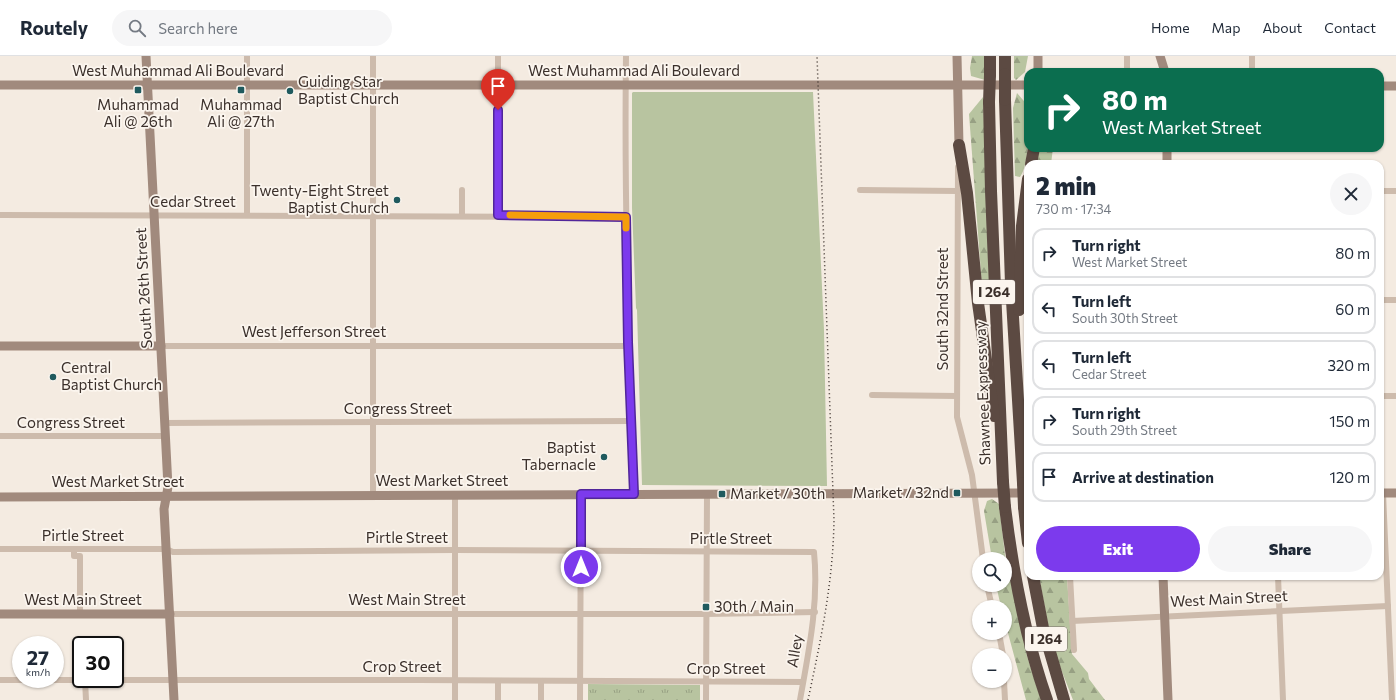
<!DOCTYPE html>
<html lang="en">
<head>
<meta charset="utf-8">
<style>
	:root { --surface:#fff; --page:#f6f6f7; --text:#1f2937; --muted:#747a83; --line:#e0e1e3; --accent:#7c3aed }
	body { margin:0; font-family:Commissioner,sans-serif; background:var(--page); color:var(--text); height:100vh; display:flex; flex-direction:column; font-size:15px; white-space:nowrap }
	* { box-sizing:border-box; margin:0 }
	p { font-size:13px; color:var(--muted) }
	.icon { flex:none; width:22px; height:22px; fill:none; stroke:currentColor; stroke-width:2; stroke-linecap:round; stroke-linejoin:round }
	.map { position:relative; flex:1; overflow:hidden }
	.side { position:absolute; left:1024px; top:104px; width:360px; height:420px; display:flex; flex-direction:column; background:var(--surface); border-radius:12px; box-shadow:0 1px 3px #0004 }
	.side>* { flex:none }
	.top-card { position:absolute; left:1024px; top:12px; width:360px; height:84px; border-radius:12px; box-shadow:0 1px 3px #0004; background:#0b6e4f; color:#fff; overflow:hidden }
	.tools { position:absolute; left:972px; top:496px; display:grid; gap:8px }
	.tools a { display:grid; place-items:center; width:40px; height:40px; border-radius:50%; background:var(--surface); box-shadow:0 1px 3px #0004; font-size:20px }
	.speed { position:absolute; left:12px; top:580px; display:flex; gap:8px; font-size:20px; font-weight:700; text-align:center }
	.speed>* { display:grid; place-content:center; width:52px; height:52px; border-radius:50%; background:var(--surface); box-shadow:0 1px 3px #0004; line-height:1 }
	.speed small { font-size:10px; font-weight:400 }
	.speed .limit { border:2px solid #111; border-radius:6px; background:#fff; color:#111 }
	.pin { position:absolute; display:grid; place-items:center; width:34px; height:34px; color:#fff; margin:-41px -17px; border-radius:50% 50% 50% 0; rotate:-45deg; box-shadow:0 0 4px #0007 }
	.pin .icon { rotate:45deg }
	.me { position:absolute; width:44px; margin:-22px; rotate:0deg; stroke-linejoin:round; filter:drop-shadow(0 0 3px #0008) }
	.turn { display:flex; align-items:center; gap:14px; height:84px; padding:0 12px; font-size:18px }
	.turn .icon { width:52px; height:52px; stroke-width:2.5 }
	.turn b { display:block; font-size:28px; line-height:34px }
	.round { display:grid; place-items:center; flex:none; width:42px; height:42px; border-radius:21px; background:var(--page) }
	.head { display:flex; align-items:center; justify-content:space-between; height:68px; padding:0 12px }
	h1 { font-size:24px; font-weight:800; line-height:30px }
	.primary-button { display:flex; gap:8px; margin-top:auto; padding:8px 12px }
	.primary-button a { flex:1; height:46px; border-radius:24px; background:var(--accent); color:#fff; font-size:16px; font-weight:800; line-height:46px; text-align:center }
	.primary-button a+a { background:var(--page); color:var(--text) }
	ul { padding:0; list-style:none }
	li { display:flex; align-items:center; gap:12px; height:50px; margin:0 8px 6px; padding:0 4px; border:2px solid var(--line); border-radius:12px }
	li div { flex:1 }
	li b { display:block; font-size:15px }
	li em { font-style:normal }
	header { display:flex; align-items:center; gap:24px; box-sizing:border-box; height:56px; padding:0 20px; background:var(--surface); border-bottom:1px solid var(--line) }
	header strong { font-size:19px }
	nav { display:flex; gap:22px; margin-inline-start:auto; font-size:14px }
	.search { width:280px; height:36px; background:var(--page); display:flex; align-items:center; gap:10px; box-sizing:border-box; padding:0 14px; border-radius:22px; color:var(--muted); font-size:15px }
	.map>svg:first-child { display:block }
</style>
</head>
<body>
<header>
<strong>Routely</strong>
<div class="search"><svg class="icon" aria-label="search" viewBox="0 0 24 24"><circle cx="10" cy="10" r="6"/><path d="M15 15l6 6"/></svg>Search here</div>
<nav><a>Home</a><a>Map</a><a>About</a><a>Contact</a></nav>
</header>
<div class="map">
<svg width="1396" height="644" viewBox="0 0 1396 644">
	<defs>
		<pattern id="forest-firs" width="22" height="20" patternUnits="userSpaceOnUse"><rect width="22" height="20" fill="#b8c4a0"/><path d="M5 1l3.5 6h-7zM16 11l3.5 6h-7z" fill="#97a083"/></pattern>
		<pattern id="park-tufts" width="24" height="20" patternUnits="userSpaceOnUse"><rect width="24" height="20" fill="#b8c4a0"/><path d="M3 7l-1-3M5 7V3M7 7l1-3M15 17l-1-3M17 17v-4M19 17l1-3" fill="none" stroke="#97a083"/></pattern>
	</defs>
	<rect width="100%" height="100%" fill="#f4ebe1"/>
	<!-- grass -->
	<polygon fill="#b8c4a0" points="633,36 813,36 824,274 827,430 642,429 637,254 636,252 632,152 632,37"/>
	<!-- forest -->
	<g fill="url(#forest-firs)">
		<polygon points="972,0 985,0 985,24 971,20 970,12"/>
		<polygon points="1014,0 1028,0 1025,16 1016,24 1014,22"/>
		<path d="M1017 37C1020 41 1027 47 1028 52 1030 66 1029 110 1020 121L1015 120 1013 52Z"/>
		<polygon points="983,41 990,230 982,230 969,58"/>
		<polygon points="1039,92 1053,92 1051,108 1036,108"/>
		<polygon points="1028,198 1028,384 1024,308"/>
		<polygon points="992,443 999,448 1005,499 1027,600 1041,644 1026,644 1005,566 1005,551 1001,551 996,529 1005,529 1005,503 992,503 984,455 987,445"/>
		<polygon points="1039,520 1067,520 1072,598 1088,617 1089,623 1105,644 1073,644 1052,590"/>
	</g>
	<!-- park -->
	<polygon fill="url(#park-tufts)" points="588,628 700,629 700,644 588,644"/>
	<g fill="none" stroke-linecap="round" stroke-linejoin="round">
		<!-- street -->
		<g stroke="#cdbbac" stroke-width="6">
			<polyline points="247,0 247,159"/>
			<polyline points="373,0 373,439"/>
			<polyline points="498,0 498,159"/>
			<path d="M626 0C624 146 629 292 634 438"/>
			<polyline points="1127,16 1127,0"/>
			<polyline points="1252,16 1252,0"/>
			<polyline points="958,111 957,361 972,419 983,503"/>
			<polyline points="462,134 462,159"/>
			<polyline points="860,134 957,135"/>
			<polyline points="1380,135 1396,135"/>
			<polyline points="0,159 626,161"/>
			<polyline points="1380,244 1396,244"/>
			<polyline points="161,290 628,290"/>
			<polyline points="872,339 957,340"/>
			<polyline points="1380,340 1396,340"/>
			<polyline points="165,367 631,365"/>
			<polyline points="0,380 166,380"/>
			<polyline points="1383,437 1392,644"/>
			<polyline points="455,439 455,644"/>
			<path d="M0 493H166L173 496 455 494 814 496C819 546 809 594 800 644"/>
			<polyline points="74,493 74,500 80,500 80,557"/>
			<polyline points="1070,520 1074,594"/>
			<polyline points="1278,520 1283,644"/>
			<polyline points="987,529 992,551"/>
			<polyline points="170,558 706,558 815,556"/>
			<polyline points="1072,565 1388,550"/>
			<polyline points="999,577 1003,599"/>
			<polyline points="0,624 419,624 803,626"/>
			<polyline points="85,624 86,644"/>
			<polyline points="1004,625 1005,644"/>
			<polyline points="498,644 498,625"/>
			<polyline points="541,644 541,625"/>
			<polyline points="580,644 581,438"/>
			<polyline points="706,644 707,438"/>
		</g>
		<!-- secondary -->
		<g stroke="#a18a7d" stroke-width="9">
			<polyline points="146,0 168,431 164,453 174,644"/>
			<polyline points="957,0 959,89"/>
			<polyline points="1038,0 1038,16"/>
			<polyline points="1160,0 1165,16"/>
			<polyline points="0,29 1028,29"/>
			<polyline points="1380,30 1396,30"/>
			<polyline points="1167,92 1167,108"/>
			<polyline points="0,290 161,290"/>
			<polyline points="1380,437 1396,437"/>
			<polyline points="0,441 1028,437"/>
			<polyline points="1163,520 1168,644"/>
			<polyline points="0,558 170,558"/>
		</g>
		<!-- highway -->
		<g stroke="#5c4a42" stroke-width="12">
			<polyline points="990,0 990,19"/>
			<polyline points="1005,0 1005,18"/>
			<polyline points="1005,44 1011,228 1023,427"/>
			<polyline points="989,46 991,135 1003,426"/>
			<polyline points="959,89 967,137 978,247 994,360"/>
			<polyline points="1031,108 1034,92"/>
			<polyline points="1019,254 1022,170 1028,123"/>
			<path d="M1005 451C1013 517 1025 581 1047 644"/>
			<polyline points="1024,451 1028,487"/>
			<polyline points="1033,520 1043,572 1064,644"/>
		</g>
		<!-- rail -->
		<path stroke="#3b302b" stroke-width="1.5" stroke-dasharray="1 3" stroke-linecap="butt" d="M808 644C821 583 833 527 834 464L817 0"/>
		<!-- highway-bridge -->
		<g stroke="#5c4a42" stroke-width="12">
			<polyline points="1005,44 1005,18"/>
			<polyline points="989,46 990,19"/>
			<polyline points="1003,426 1005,451"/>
			<polyline points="1023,427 1024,451"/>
		</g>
	</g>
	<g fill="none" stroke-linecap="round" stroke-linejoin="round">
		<defs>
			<polyline id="route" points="498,54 498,159 626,161 628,286 634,438 581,438 581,511"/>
		</defs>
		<!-- route casing -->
		<use href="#route" stroke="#51269a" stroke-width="10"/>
		<!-- route -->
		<use href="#route" stroke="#7c3aed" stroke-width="7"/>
		<!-- slow -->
		<polyline stroke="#f59e0b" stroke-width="7" points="510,159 626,161 626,172"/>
	</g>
	<!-- markers -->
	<g fill="#1f5a5e" stroke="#fbf5ee" stroke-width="1.5">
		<rect x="134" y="30" width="8" height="8" rx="2"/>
		<rect x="237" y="30" width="8" height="8" rx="2"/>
		<circle cx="290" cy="35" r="4"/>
		<circle cx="397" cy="144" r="4"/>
		<circle cx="53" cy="321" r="4"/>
		<circle cx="604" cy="401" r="4"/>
		<rect x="953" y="433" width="8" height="8" rx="2"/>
		<rect x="718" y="434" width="8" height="8" rx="2"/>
		<rect x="702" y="547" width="8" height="8" rx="2"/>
	</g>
	<g text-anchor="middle" stroke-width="3.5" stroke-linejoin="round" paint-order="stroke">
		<!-- shield labels -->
		<g fill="#fbf5ee" stroke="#756b66" stroke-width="1">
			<rect x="973" y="224" width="42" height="24" rx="3"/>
			<rect x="1025" y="571" width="42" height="24" rx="3"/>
		</g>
		<g font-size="14" font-weight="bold" fill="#3b302b">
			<text x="994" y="241">I 264</text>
			<text x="1046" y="588">I 264</text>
		</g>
		<!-- street labels -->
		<g font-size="15" fill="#3b302b" stroke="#fbf5ee">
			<text x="178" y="20">West Muhammad Ali Boulevard</text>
			<text x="634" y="20">West Muhammad Ali Boulevard</text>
			<text x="193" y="151">Cedar Street</text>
			<text transform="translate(144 232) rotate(-93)" y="5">South 26th Street</text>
			<text transform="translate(943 253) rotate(-90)" y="5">South 32nd Street</text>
			<text x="314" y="281">West Jefferson Street</text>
			<text transform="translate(983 337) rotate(-92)" y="5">Shawnee Expressway</text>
			<text x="398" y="358">Congress Street</text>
			<text x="71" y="372">Congress Street</text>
			<text x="442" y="430">West Market Street</text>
			<text x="118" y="431">West Market Street</text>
			<text x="83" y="485">Pirtle Street</text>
			<text x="407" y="487">Pirtle Street</text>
			<text x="731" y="488">Pirtle Street</text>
			<text transform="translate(1229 543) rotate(-3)" y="5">West Main Street</text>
			<text x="83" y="549">West Main Street</text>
			<text x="407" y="549">West Main Street</text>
			<text transform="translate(795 595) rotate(-81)" y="5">Alley</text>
			<text x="402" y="616">Crop Street</text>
			<text x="726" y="618">Crop Street</text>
		</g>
		<!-- poi labels -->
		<g font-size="15" fill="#3b302b" stroke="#fbf5ee" text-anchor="start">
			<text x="298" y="31">Guiding Star<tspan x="298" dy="17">Baptist Church</tspan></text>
			<text x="138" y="54" text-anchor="middle">Muhammad<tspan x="138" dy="17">Ali @ 26th</tspan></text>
			<text x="241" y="54" text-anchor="middle">Muhammad<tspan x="241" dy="17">Ali @ 27th</tspan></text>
			<text x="389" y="140" text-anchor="end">Twenty-Eight Street<tspan x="389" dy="17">Baptist Church</tspan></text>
			<text x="61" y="317">Central<tspan x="61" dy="17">Baptist Church</tspan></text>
			<text x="596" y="397" text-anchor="end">Baptist<tspan x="596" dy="17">Tabernacle</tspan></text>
			<text x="949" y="442" text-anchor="end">Market / 32nd</text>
			<text x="730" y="443">Market / 30th</text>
			<text x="714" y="556">30th / Main</text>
		</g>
	</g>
</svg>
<div class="tools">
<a><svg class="icon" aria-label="search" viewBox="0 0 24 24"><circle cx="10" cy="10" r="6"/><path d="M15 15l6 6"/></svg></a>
<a>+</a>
<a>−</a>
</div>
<div class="speed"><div>27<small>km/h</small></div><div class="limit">30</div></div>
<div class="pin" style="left:498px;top:54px;background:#d93025"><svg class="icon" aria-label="arrive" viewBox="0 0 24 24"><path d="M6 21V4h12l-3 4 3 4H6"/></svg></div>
<svg class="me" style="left:581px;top:511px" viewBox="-20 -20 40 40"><circle r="17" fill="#7c3aed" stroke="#fff" stroke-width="3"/><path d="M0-11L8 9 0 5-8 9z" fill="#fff"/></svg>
<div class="top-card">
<div class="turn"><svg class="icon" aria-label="right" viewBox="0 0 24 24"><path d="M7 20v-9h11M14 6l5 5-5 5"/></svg><div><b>80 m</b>West Market Street</div></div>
</div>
<section class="side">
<div class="head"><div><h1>2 min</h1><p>730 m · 17:34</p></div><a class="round"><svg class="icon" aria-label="close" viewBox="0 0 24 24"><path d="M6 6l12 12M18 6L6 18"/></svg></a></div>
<ul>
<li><svg class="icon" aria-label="right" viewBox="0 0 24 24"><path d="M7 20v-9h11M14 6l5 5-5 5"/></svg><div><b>Turn right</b><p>West Market Street</p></div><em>80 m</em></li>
<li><svg class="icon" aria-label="left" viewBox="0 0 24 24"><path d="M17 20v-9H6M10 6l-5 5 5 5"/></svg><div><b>Turn left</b><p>South 30th Street</p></div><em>60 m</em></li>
<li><svg class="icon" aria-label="left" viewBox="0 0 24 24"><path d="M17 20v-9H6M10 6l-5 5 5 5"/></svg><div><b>Turn left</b><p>Cedar Street</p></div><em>320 m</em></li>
<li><svg class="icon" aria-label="right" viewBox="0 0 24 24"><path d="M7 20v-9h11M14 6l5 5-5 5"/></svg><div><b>Turn right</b><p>South 29th Street</p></div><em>150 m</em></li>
<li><svg class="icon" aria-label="arrive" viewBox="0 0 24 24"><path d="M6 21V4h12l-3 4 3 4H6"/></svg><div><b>Arrive at destination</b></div><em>120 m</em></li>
</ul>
<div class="primary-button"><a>Exit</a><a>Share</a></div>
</section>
</div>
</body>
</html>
